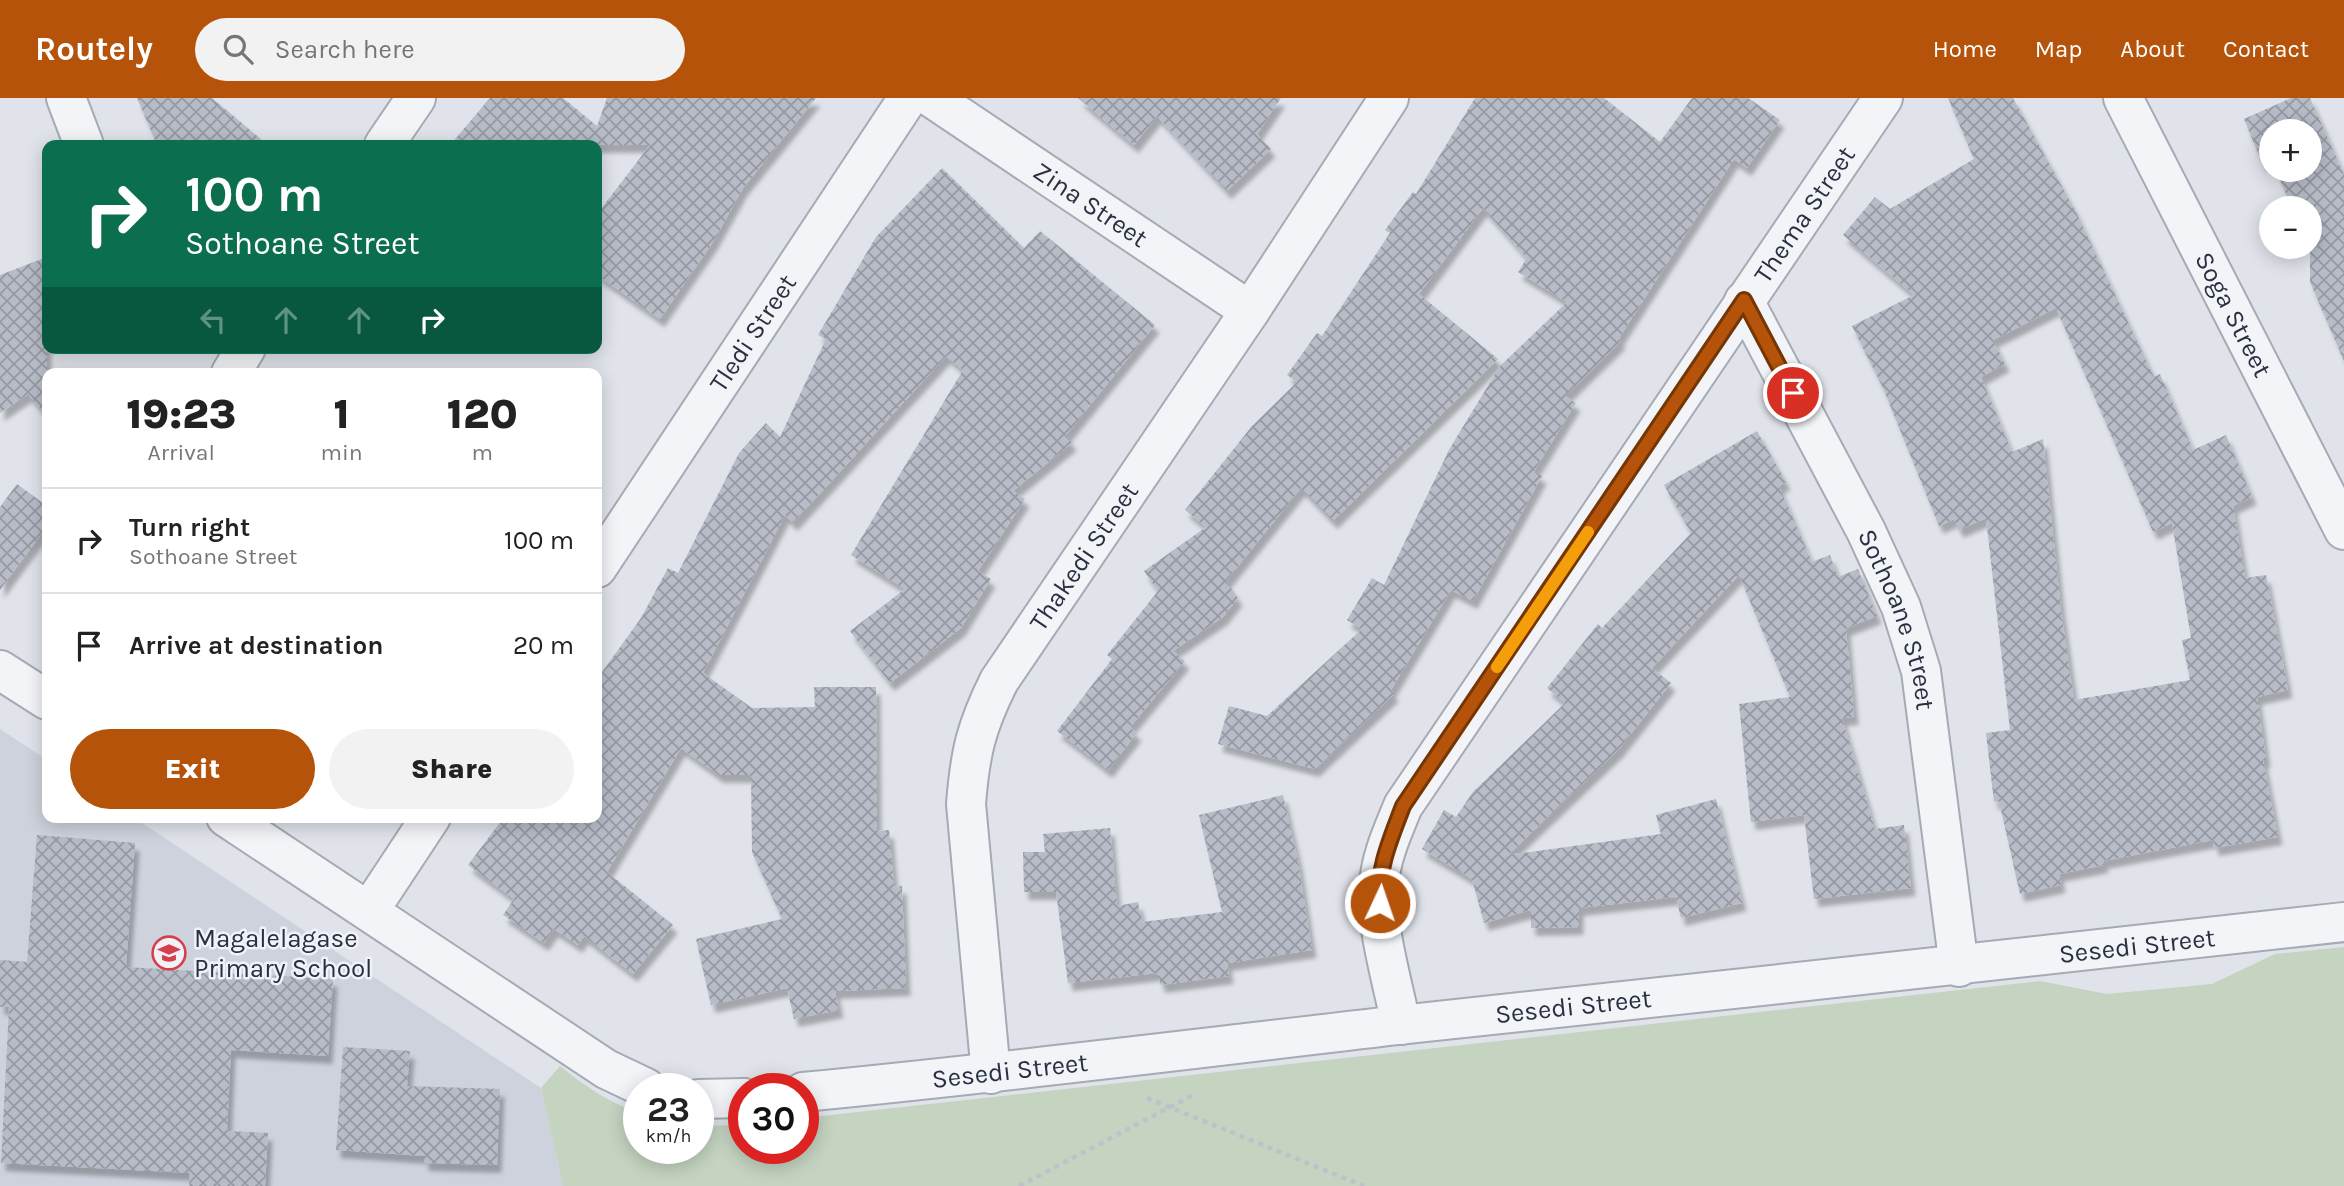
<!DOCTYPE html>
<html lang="en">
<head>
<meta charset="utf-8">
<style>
	:root { --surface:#fff; --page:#f2f2f2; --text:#222; --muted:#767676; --line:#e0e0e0; --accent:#b45309 }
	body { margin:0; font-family:Karla,sans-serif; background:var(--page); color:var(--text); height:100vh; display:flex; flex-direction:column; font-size:26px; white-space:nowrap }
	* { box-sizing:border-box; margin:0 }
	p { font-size:23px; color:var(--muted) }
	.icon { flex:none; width:38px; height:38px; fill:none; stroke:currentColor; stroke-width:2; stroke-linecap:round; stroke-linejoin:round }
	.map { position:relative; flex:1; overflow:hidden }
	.sheet { position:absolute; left:42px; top:270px; width:560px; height:455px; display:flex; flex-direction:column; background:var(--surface); border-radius:14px; box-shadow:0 4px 18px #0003 }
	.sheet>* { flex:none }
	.top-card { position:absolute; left:42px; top:42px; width:560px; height:214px; border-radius:14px; box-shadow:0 4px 18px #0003; background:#0b6e4f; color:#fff; overflow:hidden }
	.tools { position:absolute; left:2259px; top:21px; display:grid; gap:14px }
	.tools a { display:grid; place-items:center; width:63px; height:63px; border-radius:50%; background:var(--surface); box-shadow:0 4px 18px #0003; font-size:35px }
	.speed { position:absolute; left:623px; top:975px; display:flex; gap:14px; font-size:35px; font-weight:700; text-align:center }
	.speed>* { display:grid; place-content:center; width:91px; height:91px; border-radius:50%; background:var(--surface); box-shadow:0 4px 18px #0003; line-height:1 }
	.speed small { font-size:18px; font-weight:400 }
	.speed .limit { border:10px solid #d22; background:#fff; color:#111 }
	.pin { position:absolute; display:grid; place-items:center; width:60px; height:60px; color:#fff; margin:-30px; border:4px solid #fff; border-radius:50%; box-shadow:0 2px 7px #0007 }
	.me { position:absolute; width:77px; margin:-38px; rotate:3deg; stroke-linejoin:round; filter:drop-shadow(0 0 5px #0008) }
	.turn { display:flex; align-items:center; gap:24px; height:147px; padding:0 28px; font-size:32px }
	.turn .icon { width:91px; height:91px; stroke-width:2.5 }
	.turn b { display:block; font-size:49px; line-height:60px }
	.lanes { display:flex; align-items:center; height:66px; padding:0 28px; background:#0003; justify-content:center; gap:35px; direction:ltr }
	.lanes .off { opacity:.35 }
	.eta { display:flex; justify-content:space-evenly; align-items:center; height:119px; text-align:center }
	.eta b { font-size:42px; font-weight:800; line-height:49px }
	.button { display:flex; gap:14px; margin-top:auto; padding:14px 28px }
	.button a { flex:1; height:80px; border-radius:42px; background:var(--accent); color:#fff; font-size:28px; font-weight:800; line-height:80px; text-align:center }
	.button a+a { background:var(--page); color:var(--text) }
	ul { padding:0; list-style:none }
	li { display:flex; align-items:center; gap:21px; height:105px; padding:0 28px; border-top:2px solid var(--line) }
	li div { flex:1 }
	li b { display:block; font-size:26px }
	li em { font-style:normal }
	header { display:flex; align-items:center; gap:42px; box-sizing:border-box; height:98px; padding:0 35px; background:var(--accent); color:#fff }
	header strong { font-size:33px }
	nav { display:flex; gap:38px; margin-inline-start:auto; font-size:24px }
	.search { width:490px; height:63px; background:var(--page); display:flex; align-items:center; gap:18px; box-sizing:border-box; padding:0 24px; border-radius:38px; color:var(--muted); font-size:26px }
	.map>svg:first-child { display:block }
</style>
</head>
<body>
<header>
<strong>Routely</strong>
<div class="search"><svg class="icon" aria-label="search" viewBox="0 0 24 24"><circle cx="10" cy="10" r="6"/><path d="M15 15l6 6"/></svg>Search here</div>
<nav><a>Home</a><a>Map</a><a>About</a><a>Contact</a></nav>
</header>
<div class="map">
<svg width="2344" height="1088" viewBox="0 0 2344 1088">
	<defs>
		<pattern id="building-cross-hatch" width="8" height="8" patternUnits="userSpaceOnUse" patternTransform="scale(1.75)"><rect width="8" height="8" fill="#b7bcc7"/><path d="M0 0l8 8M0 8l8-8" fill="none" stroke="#9599a3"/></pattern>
		<filter id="shadow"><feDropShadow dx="4.5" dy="8" stdDeviation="2" flood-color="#0004"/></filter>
	</defs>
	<rect width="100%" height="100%" fill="#e0e3ea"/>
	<!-- built -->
	<polygon fill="#ced2dc" points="0,631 47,662 47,719 133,719 541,990 563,1088 0,1088"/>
	<!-- green -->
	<path fill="#c4d4c1" d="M2344 849V1088H563L541 990 560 968C583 987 610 1005 639 1015V1050H698V1028L744 1027V1050H803V1020L2040 883 2107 896 2212 886 2275 856Z"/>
	<!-- building -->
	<g fill="url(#building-cross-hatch)" fill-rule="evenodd" filter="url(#shadow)">
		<polygon points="137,0 212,0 268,47 157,47"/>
		<polygon points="490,0 563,0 597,28 607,0 816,0 743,90 713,144 660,221 597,177 597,116 650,47 450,47"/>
		<polygon points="1078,0 1281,0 1257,36 1271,51 1227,93 1157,18 1134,47"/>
		<polygon points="1475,0 1604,0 1660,44 1692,0 1748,0 1780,22 1747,70 1734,61 1619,240 1621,243 1565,298 1576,305 1534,373 1542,378 1473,503 1451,492 1391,592 1394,596 1315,671 1218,646 1229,608 1267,618 1362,531 1347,522 1372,480 1384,487 1450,350 1500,268 1567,204 1518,174 1527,160 1483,110 1419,196 1498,261 1333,423 1301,390 1226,483 1238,500 1223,519 1173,553 1185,563 1130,629 1137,635 1108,672 1057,633 1112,561 1107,557 1158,493 1144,473 1206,429 1185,412 1252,328 1297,284 1287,277 1317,235 1322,238 1390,135 1385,132 1413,94 1416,96"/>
		<path d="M1948 0H2013L2076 114 2154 279 2160 276 2193 352 2226 337 2252 399 2233 408 2245 480 2266 477 2288 592 2257 599 2266 662H2263L2278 739 2214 750 2213 742 2103 763 2104 767 2059 776 2061 787 2020 796 1999 703 1994 704 1986 635 2010 632 1986 420 1959 432 1954 421 1939 428 1883 290 1852 228 1914 197 1843 137 1875 99 1890 111 1974 61ZM2056 210 2153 434 2172 425 2191 540 2182 542 2190 582 2074 602 2061 512 2043 341 2012 354 1981 279 2005 266 1993 242Z"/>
		<polygon points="2291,0 2310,0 2344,77 2344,263 2310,184 2310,110 2292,110 2276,72 2310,72 2310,33 2272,33 2272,62 2262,65 2244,21"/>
		<polygon points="942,70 1024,150 1040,133 1155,227 1066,337 1072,345 1013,393 1025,401 978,473 991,481 961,530 890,585 850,533 905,491 851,457 963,272 946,258 793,425 785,417 703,575 752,610 815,609 814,589 876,589 877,733 889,732 894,789 902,788 906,890 835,893 839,912 794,921 787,890 711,907 696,841 782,821 752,754 751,677 719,677 681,650 607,774 673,827 633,876 584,838 578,847 554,831 544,845 503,817 514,801 468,767 504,719 597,719 597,581 641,520 668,470 678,475 739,355 766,325 780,339 826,241 818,237 876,139"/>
		<polygon points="47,159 47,318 28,296 0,315 0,177"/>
		<polygon points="1757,333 1786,384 1779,388 1812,464 1830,457 1838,479 1858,471 1877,518 1846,530 1854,619 1842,620 1875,731 1904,727 1911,790 1814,801 1804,717 1751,724 1739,606 1790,599 1739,477 1652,570 1671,585 1619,651 1508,757 1661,736 1656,717 1716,701 1742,805 1681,820 1676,799 1579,810 1579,829 1531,830 1531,812 1484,825 1472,781 1422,751 1444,712 1456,719 1473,694 1565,605 1547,590 1598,526 1602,530 1691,435 1664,387"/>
		<polygon points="17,386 47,408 47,428 0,492 0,409"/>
		<polygon points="1283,697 1298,763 1312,852 1227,865 1229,878 1161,887 1157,875 1068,885 1056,794 1024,794 1023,754 1045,754 1043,736 1110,730 1117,808 1138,804 1142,824 1222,814 1199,717"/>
		<polygon points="37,737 135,745 126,869 333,881 328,958 231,952 227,1033 268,1035 265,1088 189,1088 190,1075 1,1065 9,909 0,909 0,862 27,864"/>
		<polygon points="343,949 410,953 407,988 500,991 497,1067 424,1065 424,1058 336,1052"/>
	</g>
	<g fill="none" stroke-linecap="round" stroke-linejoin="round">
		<defs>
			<g id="street">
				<polyline points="66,0 84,47"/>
				<path id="s1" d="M932 0 1250 213"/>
				<path id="s2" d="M2123 0 2344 432"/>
				<polyline points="384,47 416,0"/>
				<path id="s3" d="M1744 203 1866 433 1901 509 1921 573 1959 869"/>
				<polyline points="231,275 246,250"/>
				<path id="s4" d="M597 470 908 0"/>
				<polyline points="0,572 47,602"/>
				<polyline points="226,719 606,971 646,990"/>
				<polyline points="369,813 431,719"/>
				<path id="s5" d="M1401 927C1393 885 1375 828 1379 786 1381 758 1393 733 1403 708L1883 0"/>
				<path id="s6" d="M991 976 966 706C970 655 976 629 999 583L1250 213 1389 0"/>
				<path id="s7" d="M803 994C1002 975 1201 950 1399 927 1714 892 2029 861 2344 824"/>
				<polyline points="698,1001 744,1000"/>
			</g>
		</defs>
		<!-- street casing -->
		<use href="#street" stroke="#a5aab4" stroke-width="42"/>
		<!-- path -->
		<g stroke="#bec1c9" stroke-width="4.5" stroke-dasharray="5 5" stroke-linecap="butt">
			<polyline points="1147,1000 1364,1088"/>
			<polyline points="1019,1088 1195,996"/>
		</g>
		<!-- street -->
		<use href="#street" stroke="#f3f4f8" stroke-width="38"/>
	</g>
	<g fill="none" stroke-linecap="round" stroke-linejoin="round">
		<defs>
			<path id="route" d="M1380 805C1377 770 1391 740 1403 708L1744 202 1793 295"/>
		</defs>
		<!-- route casing -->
		<use href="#route" stroke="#753606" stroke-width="18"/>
		<!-- route -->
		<use href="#route" stroke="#b45309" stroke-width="12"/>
		<!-- slow -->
		<polyline stroke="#f59e0b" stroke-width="12" points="1497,569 1588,434"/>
	</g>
	<!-- icons -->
	<defs>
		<symbol id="school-ring" viewBox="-11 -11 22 22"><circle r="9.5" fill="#f0f2f7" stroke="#d53f4c" stroke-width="1.5"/><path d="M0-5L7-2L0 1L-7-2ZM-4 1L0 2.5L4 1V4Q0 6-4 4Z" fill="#d53f4c"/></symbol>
	</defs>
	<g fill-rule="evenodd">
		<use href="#school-ring" x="150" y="836" width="38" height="38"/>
	</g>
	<g text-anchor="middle" stroke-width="5" stroke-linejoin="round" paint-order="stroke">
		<!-- street labels -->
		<g font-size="26" fill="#283042" stroke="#f0f2f7">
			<text dy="9" stroke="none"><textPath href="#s1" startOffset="191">Zina Street</textPath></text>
			<text dy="9" stroke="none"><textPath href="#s5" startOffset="940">Thema Street</textPath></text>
			<text dy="9" stroke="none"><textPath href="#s2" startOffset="243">Soga Street</textPath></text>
			<text dy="9" stroke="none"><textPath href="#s4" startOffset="282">Tledi Street</textPath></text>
			<text dy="9" stroke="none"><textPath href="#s6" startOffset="550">Thakedi Street</textPath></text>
			<text dy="9" stroke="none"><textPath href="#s3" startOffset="355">Sothoane Street</textPath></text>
			<text dy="9" stroke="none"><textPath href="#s7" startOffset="1342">Sesedi Street</textPath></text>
			<text dy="9" stroke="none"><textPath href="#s7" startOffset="775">Sesedi Street</textPath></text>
			<text dy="9" stroke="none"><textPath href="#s7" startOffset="208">Sesedi Street</textPath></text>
		</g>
		<!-- poi labels -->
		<g font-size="26" fill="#283042" stroke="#f0f2f7" text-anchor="start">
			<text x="194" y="849">Magalelagase<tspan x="194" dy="30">Primary School</tspan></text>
		</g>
	</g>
</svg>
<div class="tools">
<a>+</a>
<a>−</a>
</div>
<div class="speed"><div>23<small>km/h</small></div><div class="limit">30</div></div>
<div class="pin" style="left:1793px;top:295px;background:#d93025"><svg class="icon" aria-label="arrive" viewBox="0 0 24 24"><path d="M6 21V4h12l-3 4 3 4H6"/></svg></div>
<svg class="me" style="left:1380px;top:805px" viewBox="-20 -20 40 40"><circle r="17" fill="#b45309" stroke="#fff" stroke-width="3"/><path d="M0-11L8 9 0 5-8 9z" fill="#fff"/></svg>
<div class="top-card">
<div class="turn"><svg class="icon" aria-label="right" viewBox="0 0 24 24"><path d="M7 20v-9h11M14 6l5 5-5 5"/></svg><div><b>100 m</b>Sothoane Street</div></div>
<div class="lanes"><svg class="icon off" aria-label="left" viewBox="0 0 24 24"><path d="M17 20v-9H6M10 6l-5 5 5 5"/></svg><svg class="icon off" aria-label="ahead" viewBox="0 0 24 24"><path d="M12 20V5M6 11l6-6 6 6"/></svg><svg class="icon off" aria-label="ahead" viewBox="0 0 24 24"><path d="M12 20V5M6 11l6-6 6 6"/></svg><svg class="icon" aria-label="right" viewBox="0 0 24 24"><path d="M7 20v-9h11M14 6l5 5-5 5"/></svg></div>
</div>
<section class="sheet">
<div class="eta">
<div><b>19:23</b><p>Arrival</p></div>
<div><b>1</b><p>min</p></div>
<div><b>120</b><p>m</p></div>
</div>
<ul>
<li><svg class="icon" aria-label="right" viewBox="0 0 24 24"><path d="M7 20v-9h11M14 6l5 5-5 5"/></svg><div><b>Turn right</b><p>Sothoane Street</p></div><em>100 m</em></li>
<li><svg class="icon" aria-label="arrive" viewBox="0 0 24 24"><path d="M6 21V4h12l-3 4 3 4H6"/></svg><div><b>Arrive at destination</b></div><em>20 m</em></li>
</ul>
<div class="button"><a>Exit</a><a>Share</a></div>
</section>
</div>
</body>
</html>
